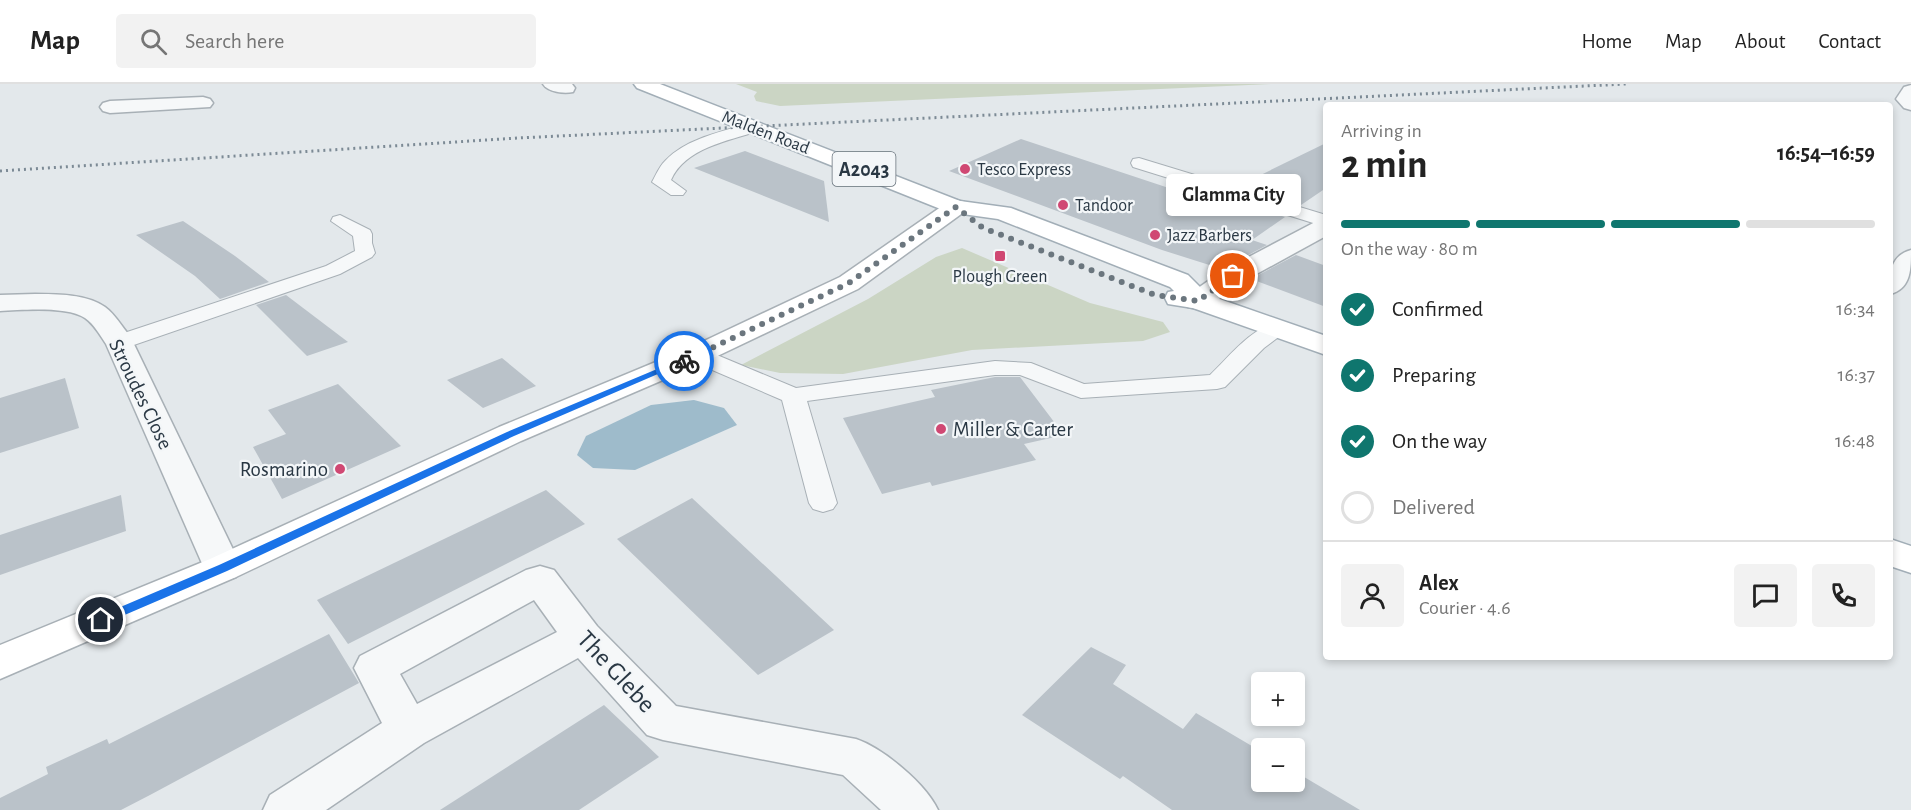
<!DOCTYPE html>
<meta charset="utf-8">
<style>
:root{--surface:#fff;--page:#f2f2f2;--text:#222;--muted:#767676;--line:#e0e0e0;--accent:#0f766e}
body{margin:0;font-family:"Alegreya Sans",sans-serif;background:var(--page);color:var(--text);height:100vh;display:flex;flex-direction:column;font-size:22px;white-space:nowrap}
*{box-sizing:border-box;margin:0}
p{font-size:20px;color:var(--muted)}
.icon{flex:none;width:33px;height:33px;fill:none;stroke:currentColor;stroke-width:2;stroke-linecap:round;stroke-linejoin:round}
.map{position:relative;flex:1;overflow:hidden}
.side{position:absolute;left:1323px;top:18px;width:570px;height:558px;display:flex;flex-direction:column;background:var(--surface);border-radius:6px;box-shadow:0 3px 9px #0003}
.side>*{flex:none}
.controls{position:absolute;left:1251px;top:588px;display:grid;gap:12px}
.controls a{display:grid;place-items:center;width:54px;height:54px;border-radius:6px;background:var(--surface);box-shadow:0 3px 9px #0003;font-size:30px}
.pin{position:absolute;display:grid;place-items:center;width:51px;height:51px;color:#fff;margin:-26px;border:3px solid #fff;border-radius:50%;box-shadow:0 2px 6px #0007}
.courier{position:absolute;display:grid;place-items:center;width:60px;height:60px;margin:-30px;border:4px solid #1a73e8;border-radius:50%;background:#fff;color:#222;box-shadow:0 2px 8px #0007}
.bubble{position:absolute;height:42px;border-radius:6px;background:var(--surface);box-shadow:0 3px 9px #0003;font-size:20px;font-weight:600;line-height:42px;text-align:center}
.overview em{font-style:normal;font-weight:600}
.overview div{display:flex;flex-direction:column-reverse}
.overview{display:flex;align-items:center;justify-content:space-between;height:102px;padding:0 18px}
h1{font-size:39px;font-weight:600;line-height:45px}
.bar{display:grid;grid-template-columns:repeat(4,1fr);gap:9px 6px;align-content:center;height:72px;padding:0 18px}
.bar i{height:8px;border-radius:4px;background:var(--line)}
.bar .selected{background:var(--accent)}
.bar p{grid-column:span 4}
.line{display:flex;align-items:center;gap:15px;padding:0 18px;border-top:2px solid var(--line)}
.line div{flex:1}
.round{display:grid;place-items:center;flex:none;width:63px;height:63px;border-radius:6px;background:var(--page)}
ol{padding:0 18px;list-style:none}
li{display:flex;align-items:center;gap:18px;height:66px}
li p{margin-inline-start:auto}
li .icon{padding:6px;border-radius:50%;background:var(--accent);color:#fff;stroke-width:4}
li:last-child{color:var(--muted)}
li i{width:33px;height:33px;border:3px solid var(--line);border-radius:50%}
header{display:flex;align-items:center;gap:36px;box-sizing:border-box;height:84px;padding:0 30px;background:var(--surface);border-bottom:2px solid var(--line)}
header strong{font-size:28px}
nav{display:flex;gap:33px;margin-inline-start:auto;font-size:21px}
.search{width:420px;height:54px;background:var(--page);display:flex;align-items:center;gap:15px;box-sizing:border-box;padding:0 21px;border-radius:6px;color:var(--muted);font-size:22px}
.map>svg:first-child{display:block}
.green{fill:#cbd5c4}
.water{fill:#9ebbcb}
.building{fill:#bac2c9}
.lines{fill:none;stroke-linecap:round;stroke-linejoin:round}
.lane-casing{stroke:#a8b0b6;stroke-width:2}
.street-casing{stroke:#a8b0b6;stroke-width:3}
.secondary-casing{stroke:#a8b0b6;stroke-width:3}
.primary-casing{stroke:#a2aeb7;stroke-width:3}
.lane{fill:#f6f8f9;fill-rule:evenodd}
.street{fill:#f6f8f9;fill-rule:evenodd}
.secondary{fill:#fff;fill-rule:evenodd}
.primary{fill:#fff;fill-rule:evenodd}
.rail{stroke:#7c8a95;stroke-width:3;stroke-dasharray:2 4;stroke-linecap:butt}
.route{fill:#1a73e8}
.done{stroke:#6b767e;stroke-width:6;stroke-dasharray:0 10.8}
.poi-dot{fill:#d04873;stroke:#f3f6f8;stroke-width:2}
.labels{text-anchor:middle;stroke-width:4.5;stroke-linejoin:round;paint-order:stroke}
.far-street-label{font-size:18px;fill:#2a3844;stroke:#f3f6f8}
.far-poi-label{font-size:18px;fill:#2a3844;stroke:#f3f6f8;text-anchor:start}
.shield{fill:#f3f6f8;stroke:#66717a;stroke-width:1.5}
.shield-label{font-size:20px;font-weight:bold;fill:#2a3844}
.street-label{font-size:21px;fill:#2a3844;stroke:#f3f6f8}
.poi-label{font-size:21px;fill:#2a3844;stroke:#f3f6f8;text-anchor:start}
.near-street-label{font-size:26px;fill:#2a3844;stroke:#f3f6f8}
</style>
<header>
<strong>Map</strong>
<div class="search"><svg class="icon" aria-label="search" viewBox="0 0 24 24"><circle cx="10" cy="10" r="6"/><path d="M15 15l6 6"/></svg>Search here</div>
<nav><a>Home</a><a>Map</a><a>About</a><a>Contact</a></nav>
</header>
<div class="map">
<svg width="1911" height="726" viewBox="0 0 1911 726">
<rect width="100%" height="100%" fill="#e3e8eb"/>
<g class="green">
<path d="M736,0H1271L780,22L756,17L754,12L757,8Z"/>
<path d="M962,164L1090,219L1163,238L1170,248L1143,257L972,266L843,290L780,289L741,281L868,215L936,173Z"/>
</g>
<path class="water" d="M694,316L724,324L737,341L635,386L593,384L577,371L586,352L651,321Z"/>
<g class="building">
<path d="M1021,55L1208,117L1218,112L1285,133L1252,156L1267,161L1222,185L1162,166L949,87Z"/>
<path d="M1326,59V104L1301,121L1238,102Z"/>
<path d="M745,67L824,97L829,138L694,84Z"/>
<path d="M183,137L235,172L269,198L220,215L195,192L136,151Z"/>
<path d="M1296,171L1326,182V223L1251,195Z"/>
<path d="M286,211L348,258L307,272L256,221Z"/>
<path d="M502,274L536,302L483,324L447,296Z"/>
<path d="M995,293H1020L1064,351L1024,360L1036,376L932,402L930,398L882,410L843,334L935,313L931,306Z"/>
<path d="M65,294L79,344L0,369V314Z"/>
<path d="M338,300L401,362L282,415L253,363L286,350L268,326Z"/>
<path d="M546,406L585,440L348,560L317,516Z"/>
<path d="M121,411L126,447L0,491V451Z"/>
<path d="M692,414L834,546L758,591L617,455Z"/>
<path d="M329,550L359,599L150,711L121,726H0V714L48,690L46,683L107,655L109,660Z"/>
<path d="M1091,563L1126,581L1113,600L1183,645L1196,629L1262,668V698H1294V687L1360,726H1172L1123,692L1120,695L1022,631Z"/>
<path d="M604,621L659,673L579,726H440Z"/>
</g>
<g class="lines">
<g class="lane-casing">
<g id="lane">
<path d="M753,39L758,41L761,44L758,47C728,57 685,64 671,96L686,107L683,111H671L652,98C656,91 659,83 665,77C685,55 725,46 753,39Z"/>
<path d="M1139,74L1326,131V143L1133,83L1131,79L1133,75Z"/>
<path d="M340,131L370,146L372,150V159L375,169L372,173L340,190L128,263L120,265L112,263L109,258L112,253L326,182L355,167L353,152L331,137L333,133Z"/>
<path d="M1278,238L1286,240L1289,245L1264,264L1225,303L1217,305L1081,314L1020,291H995L807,317L837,419L833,425L823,428L813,425L809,419L782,316L689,276L686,271L689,266L697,264L705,266L796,304L995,277L1031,279L1084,300L1210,291C1230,272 1250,245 1278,238Z"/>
</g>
</g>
<g class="street-casing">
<g id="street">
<path d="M543,0H572L575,4L573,8C564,10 548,8 543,0Z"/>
<path d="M1911,1V26L1904,24L1896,15L1904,3Z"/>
<path d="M203,13L210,15L213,19L210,23L110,29L103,27L100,23L103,19L110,17Z"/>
<path d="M1326,135V152L1242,198L1208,223L1198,225L1188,223L1184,217L1188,211L1224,186L1317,137Z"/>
<path d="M1911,166C1911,185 1911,205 1890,210C1890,191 1889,172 1911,166Z"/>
<path d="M35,210C57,210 87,210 105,223C115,230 122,243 130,252L242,484L236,493L223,497L210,493L204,484L106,260C100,251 94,240 85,234C67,222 22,226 0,227V211Z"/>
<path d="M540,482L554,486L597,542L676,622L856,655C883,664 926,700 938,726H881L843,691L663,656L647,651L578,574L424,659L326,726H263L270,711L382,639L354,584L360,572L526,486ZM534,516L557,548L417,620L400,590Z"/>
</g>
</g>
<g class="secondary-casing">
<path id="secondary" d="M956,116L964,118L968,123L964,128L858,205L707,277L521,357L236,493L0,595V561L210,475L499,343L687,265L840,193L948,118Z"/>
</g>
<g class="primary-casing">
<g id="primary">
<path d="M634,0H660L960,117L1011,124L1188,191L1208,211L1326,252V271L1193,224L1168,220L1165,214L1168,208L1174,207L1170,203L998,135L948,128L637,4Z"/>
<path d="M1890,455L1911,462V489L1890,482Z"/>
</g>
</g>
<use href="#lane" class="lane"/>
<use href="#street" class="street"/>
<use href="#secondary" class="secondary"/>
<use href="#primary" class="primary"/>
<path class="rail" d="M0,87L518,54L1626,0"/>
</g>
<path class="route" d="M681,275L688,277L514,352L227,487L106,539H97L95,536L97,533L219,481L507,348Z"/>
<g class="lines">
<path class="done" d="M684,277L849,199L956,123L983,144L999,150L1155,211L1198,217L1233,192"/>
</g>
<g class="poi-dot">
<circle cx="965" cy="85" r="6"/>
<circle cx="1063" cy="121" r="6"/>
<circle cx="1155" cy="151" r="6"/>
<rect x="994" y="166" width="12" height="12" rx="3"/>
<circle cx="941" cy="345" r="6"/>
<circle cx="340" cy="385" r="6"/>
</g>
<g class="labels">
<g class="far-street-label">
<text transform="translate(766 48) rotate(21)" y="6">Malden Road</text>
</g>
<g class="far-poi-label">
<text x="977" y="91">Tesco Express</text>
<text x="1075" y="127">Tandoor</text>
<text x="1167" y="157">Jazz Barbers</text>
<text x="1000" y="198" text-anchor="middle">Plough Green</text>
</g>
<rect class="shield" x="832.5" y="68" width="63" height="34" rx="4.5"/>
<g class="shield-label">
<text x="864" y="92">A2043</text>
</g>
<g class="street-label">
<text transform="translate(141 310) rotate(64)" y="7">Stroudes Close</text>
</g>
<g class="poi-label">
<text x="953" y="352">Miller &amp; Carter</text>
<text x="328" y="392" text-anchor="end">Rosmarino</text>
</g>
<g class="near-street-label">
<text transform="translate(617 587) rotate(47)" y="9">The Glebe</text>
</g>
</g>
</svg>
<div class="controls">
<a>+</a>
<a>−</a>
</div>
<div class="pin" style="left:1233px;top:192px;background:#ea580c"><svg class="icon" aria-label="bag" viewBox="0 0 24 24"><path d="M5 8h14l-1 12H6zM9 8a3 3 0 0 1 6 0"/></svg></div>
<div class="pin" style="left:101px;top:536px;background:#1f2937"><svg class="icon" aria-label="home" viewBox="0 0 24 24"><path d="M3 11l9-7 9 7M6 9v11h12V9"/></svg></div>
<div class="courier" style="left:684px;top:277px"><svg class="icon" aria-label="bike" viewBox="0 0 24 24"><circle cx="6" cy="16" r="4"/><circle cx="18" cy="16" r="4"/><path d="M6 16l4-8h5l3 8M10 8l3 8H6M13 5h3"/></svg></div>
<div class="bubble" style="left:1166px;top:90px;width:135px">Glamma City</div>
<section class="side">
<div class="overview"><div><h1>2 min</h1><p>Arriving in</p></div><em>16:54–16:59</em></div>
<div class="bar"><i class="selected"></i><i class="selected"></i><i class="selected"></i><i></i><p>On the way · 80 m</p></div>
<ol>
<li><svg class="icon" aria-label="check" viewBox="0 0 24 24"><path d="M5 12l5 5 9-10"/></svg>Confirmed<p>16:34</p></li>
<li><svg class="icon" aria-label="check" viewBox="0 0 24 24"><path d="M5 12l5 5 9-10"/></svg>Preparing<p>16:37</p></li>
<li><svg class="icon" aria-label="check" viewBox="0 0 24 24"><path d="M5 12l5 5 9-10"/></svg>On the way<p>16:48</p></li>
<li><i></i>Delivered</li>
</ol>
<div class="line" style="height:108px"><a class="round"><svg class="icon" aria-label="person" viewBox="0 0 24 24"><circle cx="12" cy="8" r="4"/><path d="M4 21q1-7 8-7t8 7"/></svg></a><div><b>Alex</b><p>Courier · 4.6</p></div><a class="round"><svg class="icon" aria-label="chat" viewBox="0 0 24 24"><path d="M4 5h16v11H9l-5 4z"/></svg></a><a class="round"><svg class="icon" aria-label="phone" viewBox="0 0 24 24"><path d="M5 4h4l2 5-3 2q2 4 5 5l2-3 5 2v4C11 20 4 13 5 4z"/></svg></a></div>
</section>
</div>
